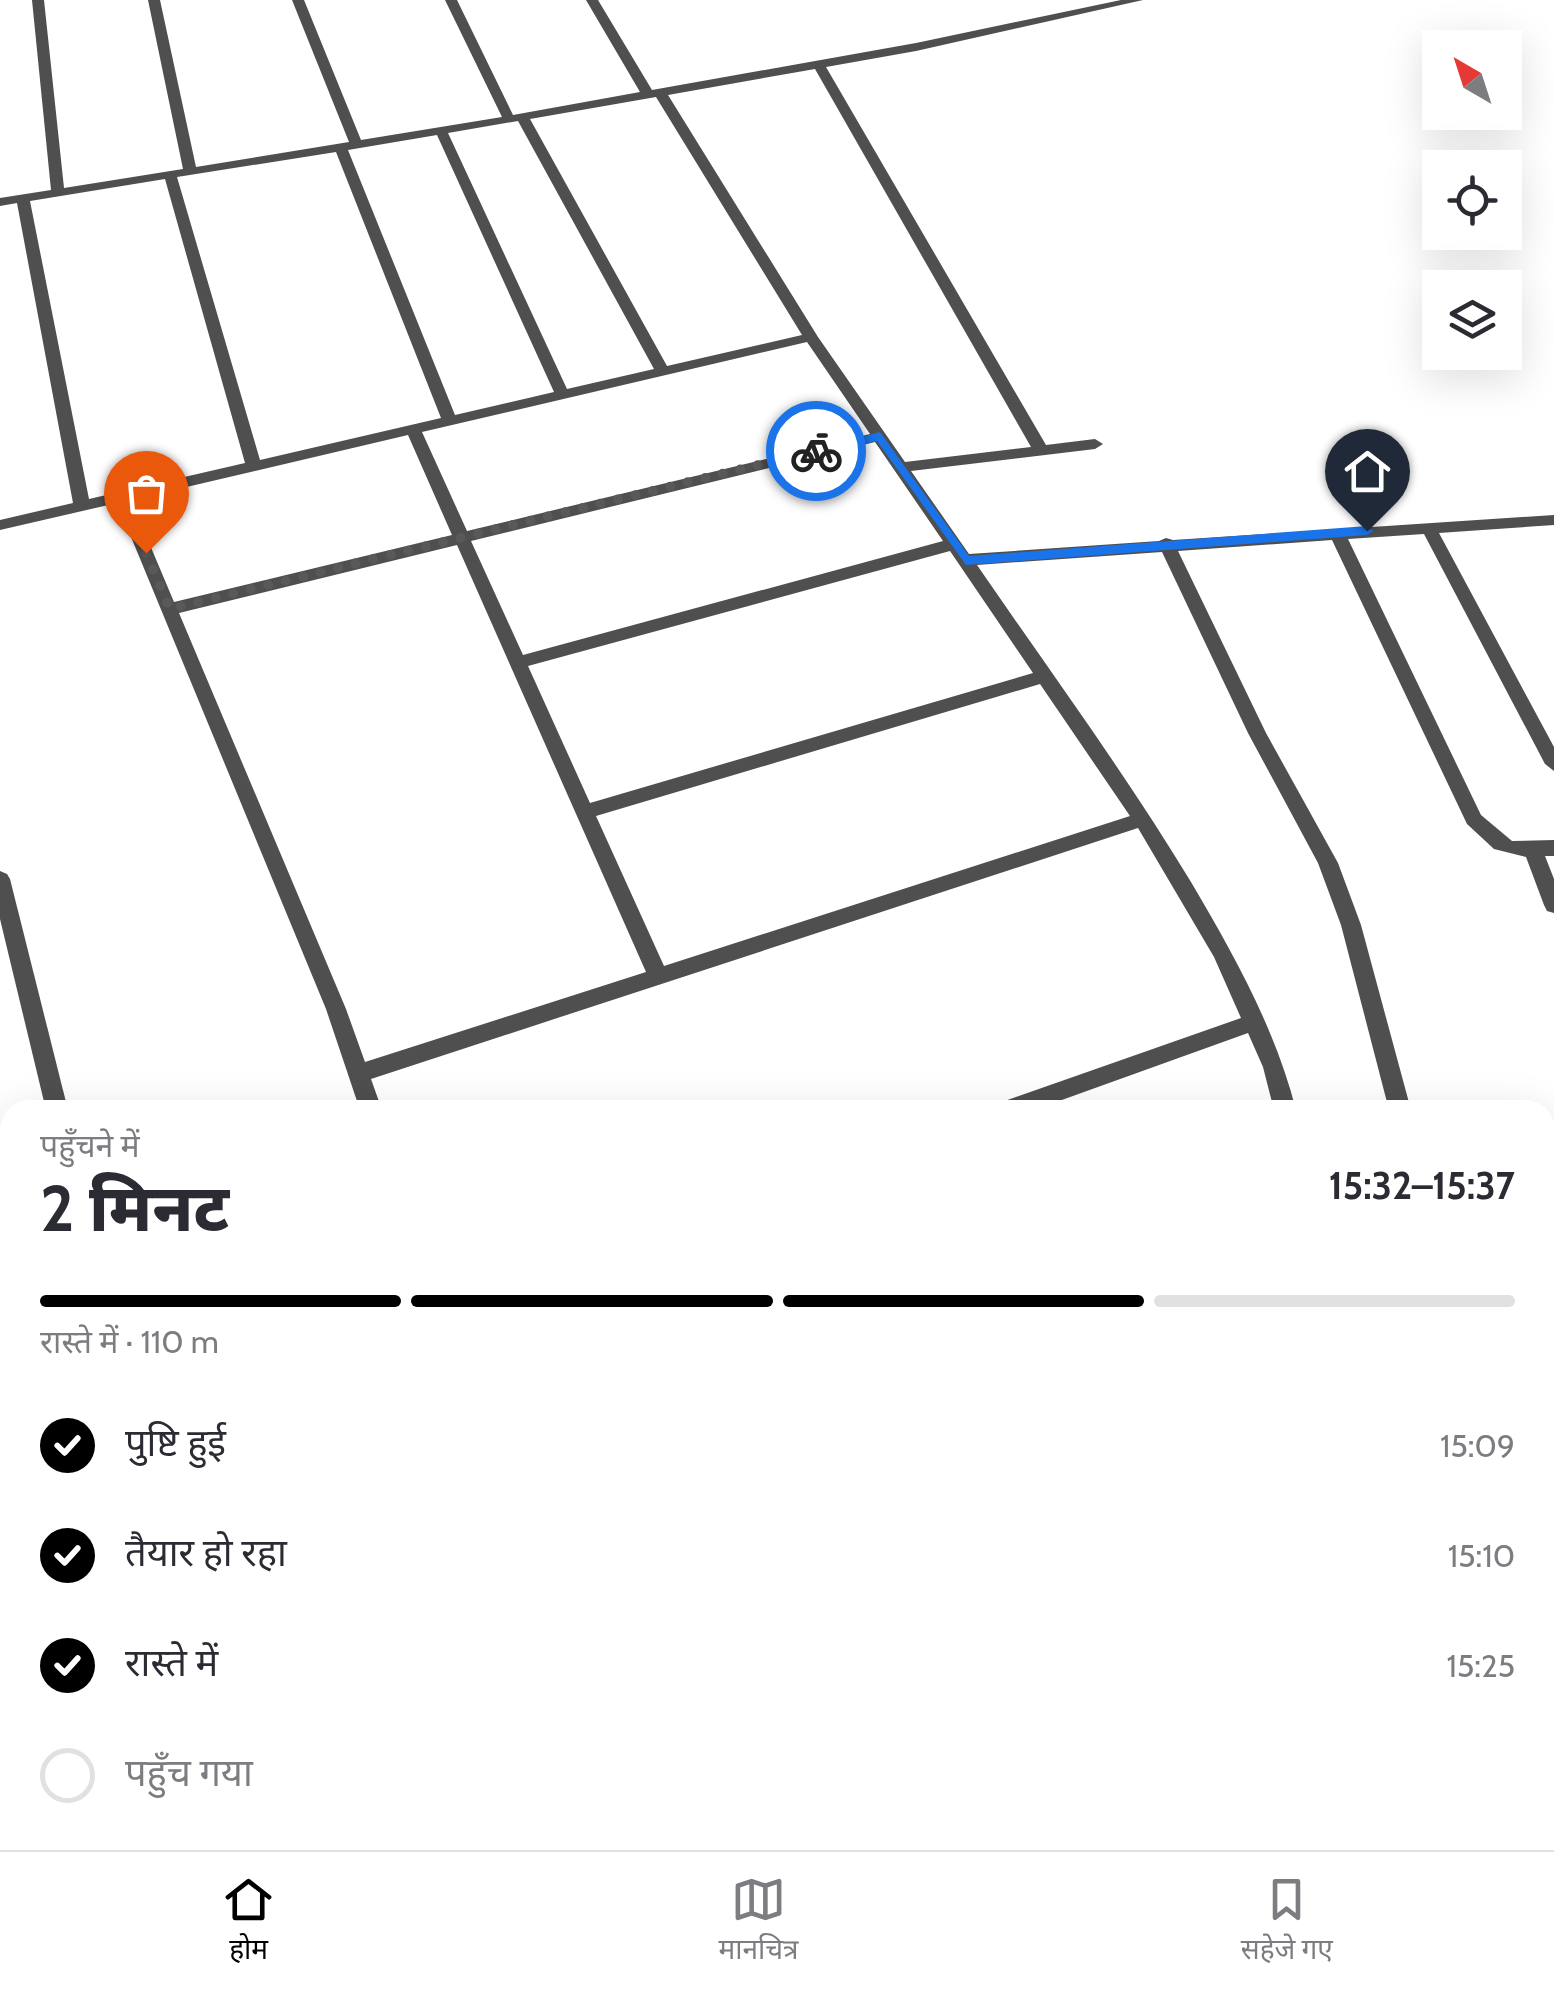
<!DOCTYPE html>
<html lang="hi">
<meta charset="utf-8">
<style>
:root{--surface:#fff;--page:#f7f7f7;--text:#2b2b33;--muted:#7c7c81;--line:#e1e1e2;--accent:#000}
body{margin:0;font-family:Cabin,"Noto Sans Devanagari",sans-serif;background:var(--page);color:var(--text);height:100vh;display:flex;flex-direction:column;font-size:38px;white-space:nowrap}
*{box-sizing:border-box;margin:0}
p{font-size:32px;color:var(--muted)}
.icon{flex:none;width:55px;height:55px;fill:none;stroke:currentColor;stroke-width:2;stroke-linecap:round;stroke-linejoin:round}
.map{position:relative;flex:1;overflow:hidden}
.panel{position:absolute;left:0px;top:1100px;width:1555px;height:750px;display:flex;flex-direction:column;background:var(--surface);border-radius:30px 30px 0 0;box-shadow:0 10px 40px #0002}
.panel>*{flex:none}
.needle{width:65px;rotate:321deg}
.buttons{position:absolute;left:1422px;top:30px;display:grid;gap:20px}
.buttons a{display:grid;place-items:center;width:100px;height:100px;border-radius:0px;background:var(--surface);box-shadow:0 10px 40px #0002;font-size:50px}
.pin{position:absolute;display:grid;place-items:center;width:85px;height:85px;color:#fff;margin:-102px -42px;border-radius:50% 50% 50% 0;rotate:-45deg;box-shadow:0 0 10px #0007}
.pin .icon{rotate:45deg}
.courier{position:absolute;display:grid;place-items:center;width:100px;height:100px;margin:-50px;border:8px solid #1a73e8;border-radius:50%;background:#fff;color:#222;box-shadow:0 2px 12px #0007}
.headline em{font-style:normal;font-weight:800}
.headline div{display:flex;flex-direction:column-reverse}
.headline{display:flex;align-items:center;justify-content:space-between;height:170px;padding:0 40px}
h1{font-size:65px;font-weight:800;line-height:75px}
.bar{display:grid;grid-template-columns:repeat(4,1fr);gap:15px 10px;align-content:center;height:120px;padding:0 40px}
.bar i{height:12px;border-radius:8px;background:var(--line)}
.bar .active{background:var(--accent)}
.bar p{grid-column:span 4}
ol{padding:0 40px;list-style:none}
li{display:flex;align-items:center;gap:30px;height:110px}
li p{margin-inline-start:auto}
li .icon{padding:10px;border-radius:50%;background:var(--accent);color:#fff;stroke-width:4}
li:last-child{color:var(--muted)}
li i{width:55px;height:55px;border:5px solid var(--line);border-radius:50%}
.dock{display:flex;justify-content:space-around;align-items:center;height:140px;border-top:2px solid var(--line);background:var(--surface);font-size:28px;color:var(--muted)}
.dock a{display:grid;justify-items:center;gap:5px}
.dock .active{color:var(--accent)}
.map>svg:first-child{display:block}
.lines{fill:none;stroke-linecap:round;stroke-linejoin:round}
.street{fill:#4f4f4f;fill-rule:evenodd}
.route{fill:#1a73e8}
.done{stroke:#595959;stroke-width:10;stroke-dasharray:0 18}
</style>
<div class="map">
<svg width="1554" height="1850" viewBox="0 0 1554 1850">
<rect width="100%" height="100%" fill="#fff"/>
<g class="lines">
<g class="street">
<path d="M32,0H44L64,188L183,169L148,0H160L196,167L349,142L292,0H304L361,140L502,117L445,0H457L513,115L640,92L586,0H598L652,90L916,43L1121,0H1143L916,51L826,67L1046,445L1095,439L1103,444L1095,449L911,471L969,554L1159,541L1166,538L1173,540L1554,515V525L1439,533L1554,747V771L1545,764L1424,534L1348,539L1481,815L1512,841L1554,840V856H1545L1554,879V913L1547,911L1544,905L1526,857L1494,849L1467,824L1332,540L1178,551L1266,733L1338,863L1361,925L1411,1110H1389L1341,925L1318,863L1248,733L1162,552L977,565C1049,670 1125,773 1191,882C1234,955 1275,1028 1296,1110H1274L1263,1067L1248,1033L1034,1110H996L999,1103L1241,1018L1214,957L1138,828L371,1079L382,1110H360L326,1009L117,503L0,530V520L73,503L17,203L0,206V198L51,190ZM815,69L1031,447L905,462L818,337L668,95ZM656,97L802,335L667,366L530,119ZM518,121L654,369L567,389L448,133ZM437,135L554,392L455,415L348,150ZM336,152L441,418L260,460L177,177ZM165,179L245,463L89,499L30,201ZM807,342L870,434L467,531L422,432ZM408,435L452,535L174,602L131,500ZM875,442L943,541L523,655L471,541ZM457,545L646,972L365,1062L346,1009L179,613ZM950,551L1033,673L590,803L528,666ZM1040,684L1130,816L664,966L596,816Z"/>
<path d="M0,871L7,874L10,879L68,1110H46L0,919Z"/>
<path d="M10,1454V1480L0,1484V1458Z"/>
<path d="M1545,1640L1554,1643V1701L1545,1697Z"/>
<path d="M19,1840H57L53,1850H15Z"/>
<path d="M406,1840H434L435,1850H407Z"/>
<rect x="1108" y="1840" width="28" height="10"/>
<path d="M1429,1840H1457L1459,1850H1431Z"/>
</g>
</g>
<path class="route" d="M880,432L969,556L1367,526L1374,531L1367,535L966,565L877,441L816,455L809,451Z"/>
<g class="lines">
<path class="done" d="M146,553L170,609L816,451"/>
</g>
</svg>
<div class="buttons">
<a><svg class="needle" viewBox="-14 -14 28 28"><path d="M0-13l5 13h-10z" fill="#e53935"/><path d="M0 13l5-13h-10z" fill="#7c7c81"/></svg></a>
<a><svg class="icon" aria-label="locate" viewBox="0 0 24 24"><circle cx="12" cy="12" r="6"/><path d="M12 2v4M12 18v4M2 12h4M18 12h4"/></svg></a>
<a><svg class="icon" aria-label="layers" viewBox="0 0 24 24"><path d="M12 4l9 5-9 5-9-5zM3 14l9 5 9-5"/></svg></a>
</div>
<div class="pin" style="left:146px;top:553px;background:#ea580c"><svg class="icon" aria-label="bag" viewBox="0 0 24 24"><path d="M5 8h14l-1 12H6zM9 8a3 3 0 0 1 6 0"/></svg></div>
<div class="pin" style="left:1367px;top:531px;background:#1f2937"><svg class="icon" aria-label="home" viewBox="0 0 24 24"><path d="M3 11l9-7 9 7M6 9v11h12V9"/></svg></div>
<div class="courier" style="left:816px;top:451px"><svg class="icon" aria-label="bike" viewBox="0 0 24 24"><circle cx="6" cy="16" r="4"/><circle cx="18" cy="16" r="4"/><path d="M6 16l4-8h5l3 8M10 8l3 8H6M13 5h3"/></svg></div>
<section class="panel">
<div class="headline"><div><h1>2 मिनट</h1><p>पहुँचने में</p></div><em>15:32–15:37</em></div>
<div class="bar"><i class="active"></i><i class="active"></i><i class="active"></i><i></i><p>रास्ते में · 110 m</p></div>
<ol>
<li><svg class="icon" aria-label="check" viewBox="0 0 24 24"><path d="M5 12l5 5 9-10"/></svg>पुष्टि हुई<p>15:09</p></li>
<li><svg class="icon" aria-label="check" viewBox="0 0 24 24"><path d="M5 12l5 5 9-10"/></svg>तैयार हो रहा<p>15:10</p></li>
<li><svg class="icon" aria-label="check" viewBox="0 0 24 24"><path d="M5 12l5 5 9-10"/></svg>रास्ते में<p>15:25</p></li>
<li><i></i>पहुँच गया</li>
</ol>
</section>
</div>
<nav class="dock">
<a class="active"><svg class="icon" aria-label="home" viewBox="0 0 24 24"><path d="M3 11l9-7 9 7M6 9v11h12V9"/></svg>होम</a>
<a><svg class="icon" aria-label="map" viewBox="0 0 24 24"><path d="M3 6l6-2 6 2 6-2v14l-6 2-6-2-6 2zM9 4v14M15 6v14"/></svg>मानचित्र</a>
<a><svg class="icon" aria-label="saved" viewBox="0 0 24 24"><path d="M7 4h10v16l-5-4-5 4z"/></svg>सहेजे गए</a>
</nav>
